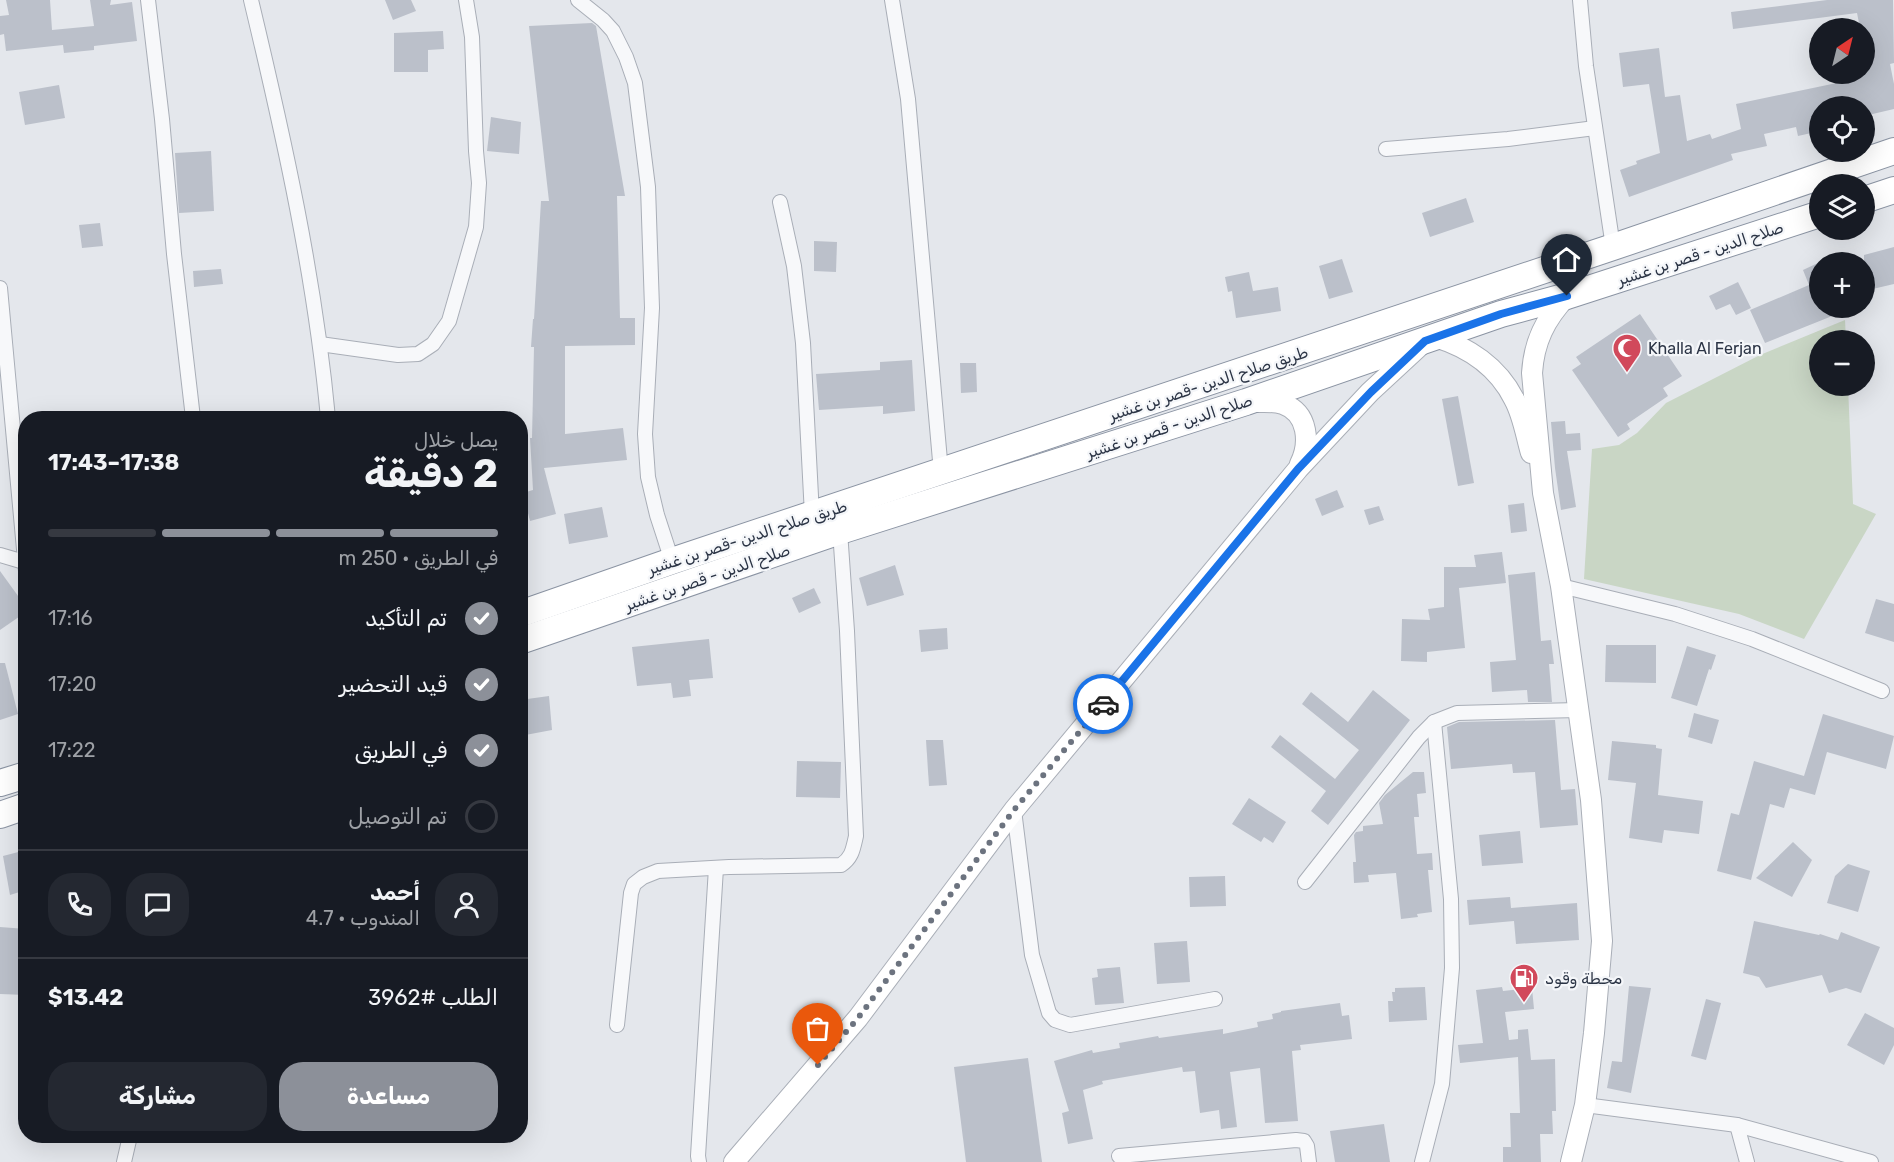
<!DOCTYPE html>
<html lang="ar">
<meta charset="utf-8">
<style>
:root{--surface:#171b24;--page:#242831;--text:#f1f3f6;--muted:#9ea1a6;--line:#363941;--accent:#8c9099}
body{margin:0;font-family:Rubik,Vazirmatn,sans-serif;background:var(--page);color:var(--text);direction:rtl;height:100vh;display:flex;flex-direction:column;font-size:22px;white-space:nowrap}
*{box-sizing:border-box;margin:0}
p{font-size:20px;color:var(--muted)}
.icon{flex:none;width:33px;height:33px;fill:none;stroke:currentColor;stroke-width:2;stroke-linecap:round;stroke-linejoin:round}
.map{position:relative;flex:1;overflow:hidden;direction:ltr}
.panel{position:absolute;left:18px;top:411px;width:510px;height:732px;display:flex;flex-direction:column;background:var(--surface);border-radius:24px;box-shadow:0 6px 24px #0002;direction:rtl}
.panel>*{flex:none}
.needle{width:39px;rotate:35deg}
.controls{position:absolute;left:1809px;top:18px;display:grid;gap:12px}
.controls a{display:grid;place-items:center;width:66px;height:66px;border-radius:50%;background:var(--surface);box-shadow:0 6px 24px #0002;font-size:30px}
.pin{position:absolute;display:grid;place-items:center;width:51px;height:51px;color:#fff;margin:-62px -26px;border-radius:50% 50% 50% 0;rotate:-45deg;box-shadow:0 0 6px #0007}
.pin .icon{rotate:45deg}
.courier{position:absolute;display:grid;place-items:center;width:60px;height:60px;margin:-30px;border:4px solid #1a73e8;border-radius:50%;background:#fff;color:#222;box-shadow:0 2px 8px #0007}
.summary em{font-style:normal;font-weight:700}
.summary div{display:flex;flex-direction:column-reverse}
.summary{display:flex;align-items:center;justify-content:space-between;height:102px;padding:0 30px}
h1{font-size:39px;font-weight:700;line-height:45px}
.bar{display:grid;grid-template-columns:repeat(4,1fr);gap:9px 6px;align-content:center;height:72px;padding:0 30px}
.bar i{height:8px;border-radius:4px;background:var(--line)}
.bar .selected{background:var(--accent)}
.bar p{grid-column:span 4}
.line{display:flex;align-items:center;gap:15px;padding:0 30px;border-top:2px solid var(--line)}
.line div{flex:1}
.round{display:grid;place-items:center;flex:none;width:63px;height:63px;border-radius:24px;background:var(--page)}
ol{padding:0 30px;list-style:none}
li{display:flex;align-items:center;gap:18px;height:66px}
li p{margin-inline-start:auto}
li .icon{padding:6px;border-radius:50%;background:var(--accent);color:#fff;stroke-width:4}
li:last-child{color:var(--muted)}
li i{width:33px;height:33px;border:3px solid var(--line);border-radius:50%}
.cta{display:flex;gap:12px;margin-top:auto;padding:12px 30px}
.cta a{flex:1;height:69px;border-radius:24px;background:var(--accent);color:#fff;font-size:24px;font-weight:700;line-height:69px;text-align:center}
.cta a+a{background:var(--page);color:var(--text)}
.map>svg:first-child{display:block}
.green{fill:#c9d6c5}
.building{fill:#bbc0ca}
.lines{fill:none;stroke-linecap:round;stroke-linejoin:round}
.street-casing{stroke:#a9aeb7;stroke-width:16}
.secondary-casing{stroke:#a9aeb7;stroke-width:22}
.highway-casing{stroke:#8b94a3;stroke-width:28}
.street{stroke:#f7f8fa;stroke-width:14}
.secondary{stroke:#fff;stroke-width:20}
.highway{stroke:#fff;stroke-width:26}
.done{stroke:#6c737f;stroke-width:6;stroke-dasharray:0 10.8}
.route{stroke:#1a73e8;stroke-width:8}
.labels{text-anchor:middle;stroke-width:4.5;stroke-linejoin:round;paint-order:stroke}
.street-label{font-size:16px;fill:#2b3445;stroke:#f4f6f9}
.poi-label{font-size:16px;fill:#2b3445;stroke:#f4f6f9;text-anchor:start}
</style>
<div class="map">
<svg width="1894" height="1162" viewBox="0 0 1894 1162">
<rect width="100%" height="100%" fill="#e4e7ec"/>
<path class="green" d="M1845,320L1846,340H1820V386H1848L1853,504L1876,514L1804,639L1739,614L1584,579L1592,449L1619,445L1637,433L1666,403L1760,355Z"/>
<g class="building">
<path d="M6,0H50L52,30L94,26L90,0H111L110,5L132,2L137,41L94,46V50L64,53L63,45L6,51L4,34L0,35V16L9,15Z"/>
<path d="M385,0H411L416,11L393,20Z"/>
<path d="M1827,0H1893L1894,63L1890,64L1894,84V109L1864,116V106H1820V131L1798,136L1796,127L1764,134L1767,146L1731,154L1733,160L1629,197L1620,170L1637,164L1636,161L1660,153L1649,84L1623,87L1619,53L1659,48L1665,97L1680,95L1687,141L1710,134L1712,139L1741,129L1736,104L1856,79L1854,74H1864V28H1860L1857,13L1733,29L1731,12Z"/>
<path d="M592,23L596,26L625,196H617L620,318H635V345L565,346V434L623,428L627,460L544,468L556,514L530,521L523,493L533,490L530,438H532L534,347H531L533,319H534L541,201H549L529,26Z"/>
<path d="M443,31L444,49L428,50V72H394V33Z"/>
<path d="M59,85L65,118L25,125L19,92Z"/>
<path d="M491,117L521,122L519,154L487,151Z"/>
<path d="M211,151L214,211L179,213L175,153Z"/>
<path d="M1466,198L1474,222L1430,237L1422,213Z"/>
<path d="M100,223L103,246L82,248L79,225Z"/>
<path d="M814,241L837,242L836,272L814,271Z"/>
<path d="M1894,247V284L1864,291V255Z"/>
<path d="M1342,259L1353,292L1329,299L1319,266Z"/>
<path d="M1820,262V308H1852L1765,343L1750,310L1809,285L1803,270Z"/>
<path d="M221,269L223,284L194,287L193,271Z"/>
<path d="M1249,272L1253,291L1278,287L1281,311L1236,318L1232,291L1228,292L1225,277Z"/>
<path d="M1738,282L1751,308L1736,315L1730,304L1716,310L1709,296Z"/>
<path d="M1640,314L1682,376L1663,388L1668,396L1627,424L1630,429L1618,437L1572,370L1581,364L1576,357Z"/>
<path d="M912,360L915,411L883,414V406L819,410L816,374L880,370V362Z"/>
<path d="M960,363H976L977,392L961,393Z"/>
<path d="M1458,396L1474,483L1458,486L1442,399Z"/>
<path d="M1565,421L1566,434L1580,433L1581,450L1567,451L1576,507L1561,510L1555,468L1551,422Z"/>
<path d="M1337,490L1344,507L1322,516L1315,499Z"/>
<path d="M1524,503L1527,531L1511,533L1508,505Z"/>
<path d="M1379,506L1384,520L1369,525L1364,510Z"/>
<path d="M602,507L608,537L569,544L564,514Z"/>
<path d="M1502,552L1506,583L1459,588L1465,648L1427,652V662L1401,661L1402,619L1430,620L1428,609L1444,607V567H1476L1474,555Z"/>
<path d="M895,565L904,595L867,606L859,578Z"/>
<path d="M0,571L26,607V612L0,630Z"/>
<path d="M1535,572L1541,641L1551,640L1554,664H1549L1552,702H1528L1527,690L1492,692L1490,662L1516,660L1508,575Z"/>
<path d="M814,588L821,603L799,613L792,598Z"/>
<path d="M1876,599L1894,604V642L1865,633Z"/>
<path d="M947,628L948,649L921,652L919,630Z"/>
<path d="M709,639L713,678L689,680L691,696L673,698L671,683L637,686L632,647Z"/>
<path d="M1606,645H1656V683L1605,682Z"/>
<path d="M1687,646L1716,655L1711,670L1709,669L1697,706L1671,698Z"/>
<path d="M0,663H5L18,714L0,720Z"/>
<path d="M1373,690L1410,720L1328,825L1311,811L1326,791L1271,747L1280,735L1335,779L1359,750L1302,704L1311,692L1348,722Z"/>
<path d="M549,696L552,730L520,736V700Z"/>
<path d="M1694,713L1719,720L1712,744L1688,737Z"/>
<path d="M1823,714L1894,736L1886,769L1827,752L1815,795L1790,788L1784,808L1770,804L1751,880L1717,871L1731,813L1739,815L1754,761L1804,776Z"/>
<path d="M1555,720L1561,790L1575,789L1578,825L1540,828L1535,772L1513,773L1512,764L1451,769L1447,727L1459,722Z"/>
<path d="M926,740H943L947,785L929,786Z"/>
<path d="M1612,741L1656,745V748L1662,749L1658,795L1703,801L1699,834L1664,830L1662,843L1629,838L1636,783L1608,780Z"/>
<path d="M797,761L841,762L840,798L796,797Z"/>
<path d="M1413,772H1424L1426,793L1417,794L1419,817H1414L1417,854L1432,853L1433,870H1428L1432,912L1417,914L1418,917L1401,919L1396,873L1368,875L1369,882L1354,883L1353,862H1356L1354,835L1356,832L1363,831V826L1383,824L1379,803L1385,795Z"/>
<path d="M1249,798L1286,822L1273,843L1264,837L1261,842L1232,824Z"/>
<path d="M1520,831L1523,863L1482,866L1479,835Z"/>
<path d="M1793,842L1812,860L1792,897L1756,878Z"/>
<path d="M26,850V890L10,895L3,856Z"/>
<path d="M1848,864L1870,871L1858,912L1827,903L1835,876Z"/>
<path d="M1225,876L1226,906L1190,907L1189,877Z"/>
<path d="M1510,897L1511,908L1577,903L1579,940L1516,944L1514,921L1469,925L1467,900Z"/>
<path d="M1754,921L1819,935L1820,934L1838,940L1841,932L1880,947L1861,993L1846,988L1829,993L1822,975L1766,988L1759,977L1743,973Z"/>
<path d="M0,927L26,929V995L0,994Z"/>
<path d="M1187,941L1190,982L1157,984L1154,943Z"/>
<path d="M1120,967L1124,1003L1095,1005L1092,978L1098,977L1097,969Z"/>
<path d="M1629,986L1651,988L1631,1093L1607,1088L1612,1061L1622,1062Z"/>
<path d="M1425,987L1427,1020L1389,1022L1388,1001H1393L1392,992H1395V988Z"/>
<path d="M1502,987L1503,991L1532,988L1534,1009L1505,1012L1509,1040L1518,1039V1030L1528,1029L1531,1060L1555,1059L1556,1111H1552L1553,1134H1540L1541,1162H1503V1147H1511L1510,1113H1520L1518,1057L1460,1063L1458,1045L1483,1043L1476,990Z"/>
<path d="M1706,999L1721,1003L1706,1060L1691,1056Z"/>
<path d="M1340,1003L1342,1016L1349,1015L1352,1039L1300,1045L1301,1050L1292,1051L1298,1121L1265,1123L1260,1068L1230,1072L1237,1127L1221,1129L1219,1110L1200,1113L1195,1071L1183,1072L1182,1067L1102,1081L1103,1084L1083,1090L1093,1139L1068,1144L1062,1113L1069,1111L1054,1061L1092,1050L1093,1053L1120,1048L1119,1043L1158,1036L1159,1038L1223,1029V1034L1258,1027L1257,1022L1273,1019L1272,1014L1281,1012V1011Z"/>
<path d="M1865,1013L1894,1028V1045L1884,1065L1847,1045Z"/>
<path d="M1028,1058L1042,1162H966L954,1067Z"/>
<path d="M1384,1124L1390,1162H1335L1330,1131Z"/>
</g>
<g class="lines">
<g class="street-casing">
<g id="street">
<path d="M148,0L162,119L174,254L193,418"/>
<path d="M251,0C284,138 315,277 328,418"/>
<path d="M578,0L603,20L613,31L626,57L635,83L648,187L652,308L645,434L648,477L657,515L672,561"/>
<path d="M892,0L908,99L941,472"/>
<path d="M1580,0L1586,66L1613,247"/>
<path d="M1386,149L1508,139L1595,128"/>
<path d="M780,202L794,266L803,343L812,515"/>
<path d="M0,288L26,571"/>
<path d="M320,344L398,355L418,354L433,344L449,321L476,227L479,183L476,151L472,37L466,0"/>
<path d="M0,555L24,562"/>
<path d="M1561,586L1675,614L1752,639L1882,691"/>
<path d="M1014,810L1032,955L1049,1013L1055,1020L1070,1025L1215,999"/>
<path d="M1305,882L1419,737L1434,722L1457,713L1579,710"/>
<path d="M617,1025L631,893L634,884L643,877L658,871L729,867L841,865C852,858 853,849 856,836L847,631L840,531"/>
<path d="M1585,1105L1737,1125L1871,1162"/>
<path d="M1737,1125L1747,1162"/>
<path d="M1119,1156L1296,1140L1304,1141L1307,1146L1309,1162"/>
<path d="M124,1162L130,1136"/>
<path d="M699,1162L698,1156L716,868"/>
<path d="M1422,1162L1442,1084L1452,968L1451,899L1434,722"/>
</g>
</g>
<g class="secondary-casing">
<g id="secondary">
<path d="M1567,296C1545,319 1534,342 1532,373L1543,493L1561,586L1591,800L1602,941L1594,1033L1585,1105L1571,1162"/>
<path d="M1435,337C1468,347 1498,367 1514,399C1523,415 1526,436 1531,453"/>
<path d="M1255,402C1264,402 1274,401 1283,404C1309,413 1310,444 1300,464"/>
<path d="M734,1162L858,1018L1014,810L1298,469L1370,392L1423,343"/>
</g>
</g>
<g class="highway-casing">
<g id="highway">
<path d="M1864,200L1894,190"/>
<path d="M520,614L672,561L1613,247L1894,151"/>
<path d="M520,641L840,531L1246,402L1501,314L1567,296L1820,214"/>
<path d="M0,783L26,775"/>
<path d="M0,815L26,806"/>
</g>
</g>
<use href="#street" class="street"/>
<use href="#secondary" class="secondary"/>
<use href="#highway" class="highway"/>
</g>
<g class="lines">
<path class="done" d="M818,1065L858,1018L1014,810L1103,704"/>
<path class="route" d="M1103,704L1298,469L1371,392L1425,341L1501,314L1567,296"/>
</g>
<defs>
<g id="mosque-pin" transform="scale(1.5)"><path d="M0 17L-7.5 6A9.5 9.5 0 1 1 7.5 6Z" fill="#d1495b" stroke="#f4f6f9"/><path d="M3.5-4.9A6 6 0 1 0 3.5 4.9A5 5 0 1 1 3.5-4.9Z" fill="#fff"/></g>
<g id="fuel-pin" transform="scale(1.5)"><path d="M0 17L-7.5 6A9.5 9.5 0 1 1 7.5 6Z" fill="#d1495b" stroke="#f4f6f9"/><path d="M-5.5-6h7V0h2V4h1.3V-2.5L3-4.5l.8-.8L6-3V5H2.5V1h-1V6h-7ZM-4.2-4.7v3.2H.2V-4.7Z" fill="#fff"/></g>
</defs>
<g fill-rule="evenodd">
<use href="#mosque-pin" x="1627" y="348"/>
<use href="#fuel-pin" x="1524" y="978"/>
</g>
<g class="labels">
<g class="street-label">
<text transform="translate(1700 253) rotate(-18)" y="6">صلاح الدين - قصر بن غشير</text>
<text transform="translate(1208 383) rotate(-18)" y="6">طريق صلاح الدين -قصر بن غشير</text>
<text transform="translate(1169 426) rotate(-18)" y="6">صلاح الدين - قصر بن غشير</text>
<text transform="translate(747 537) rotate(-18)" y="6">طريق صلاح الدين -قصر بن غشير</text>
<text transform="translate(707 577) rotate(-19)" y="6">صلاح الدين - قصر بن غشير</text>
</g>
<g class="poi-label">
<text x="1648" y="354">Khalla Al Ferjan</text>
<text x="1545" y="984">محطة وقود</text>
</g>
</g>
</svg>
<div class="controls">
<a><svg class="needle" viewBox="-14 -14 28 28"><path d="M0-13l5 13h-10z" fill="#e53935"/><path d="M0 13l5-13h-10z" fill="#9ea1a6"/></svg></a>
<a><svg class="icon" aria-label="locate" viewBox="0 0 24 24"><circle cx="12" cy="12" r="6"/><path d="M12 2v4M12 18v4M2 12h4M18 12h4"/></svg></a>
<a><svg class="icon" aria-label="layers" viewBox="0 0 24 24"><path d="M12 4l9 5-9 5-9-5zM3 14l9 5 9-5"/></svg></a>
<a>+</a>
<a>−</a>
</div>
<div class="pin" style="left:818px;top:1065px;background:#ea580c"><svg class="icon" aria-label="bag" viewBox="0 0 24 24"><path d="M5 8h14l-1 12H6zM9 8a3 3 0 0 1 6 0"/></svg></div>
<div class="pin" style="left:1567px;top:296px;background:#1f2937"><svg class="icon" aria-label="home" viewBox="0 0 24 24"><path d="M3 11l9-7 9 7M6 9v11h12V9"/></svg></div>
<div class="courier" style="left:1103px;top:704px"><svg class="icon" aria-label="car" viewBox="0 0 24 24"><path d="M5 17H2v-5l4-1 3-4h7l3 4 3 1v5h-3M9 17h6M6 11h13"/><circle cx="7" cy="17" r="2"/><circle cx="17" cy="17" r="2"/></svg></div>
<section class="panel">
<div class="summary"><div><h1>2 دقيقة</h1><p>يصل خلال</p></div><em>17:38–17:43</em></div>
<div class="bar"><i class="selected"></i><i class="selected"></i><i class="selected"></i><i></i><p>في الطريق · 250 m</p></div>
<ol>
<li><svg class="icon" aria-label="check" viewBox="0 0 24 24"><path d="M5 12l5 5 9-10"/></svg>تم التأكيد<p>17:16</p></li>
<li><svg class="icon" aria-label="check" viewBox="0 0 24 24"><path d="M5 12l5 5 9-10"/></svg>قيد التحضير<p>17:20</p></li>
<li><svg class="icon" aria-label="check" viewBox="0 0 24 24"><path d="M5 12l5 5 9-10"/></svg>في الطريق<p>17:22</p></li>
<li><i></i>تم التوصيل</li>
</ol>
<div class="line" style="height:108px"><a class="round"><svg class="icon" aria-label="person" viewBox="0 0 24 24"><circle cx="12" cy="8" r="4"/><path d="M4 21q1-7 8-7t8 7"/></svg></a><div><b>أحمد</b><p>المندوب · 4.7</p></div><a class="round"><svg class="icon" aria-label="chat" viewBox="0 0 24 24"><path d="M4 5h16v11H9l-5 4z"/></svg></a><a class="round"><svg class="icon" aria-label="phone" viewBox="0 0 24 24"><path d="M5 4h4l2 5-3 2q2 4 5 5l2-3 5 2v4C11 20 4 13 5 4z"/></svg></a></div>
<div class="line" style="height:78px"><div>الطلب #3962</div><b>$13.42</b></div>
<div class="cta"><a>مساعدة</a><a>مشاركة</a></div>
</section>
</div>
